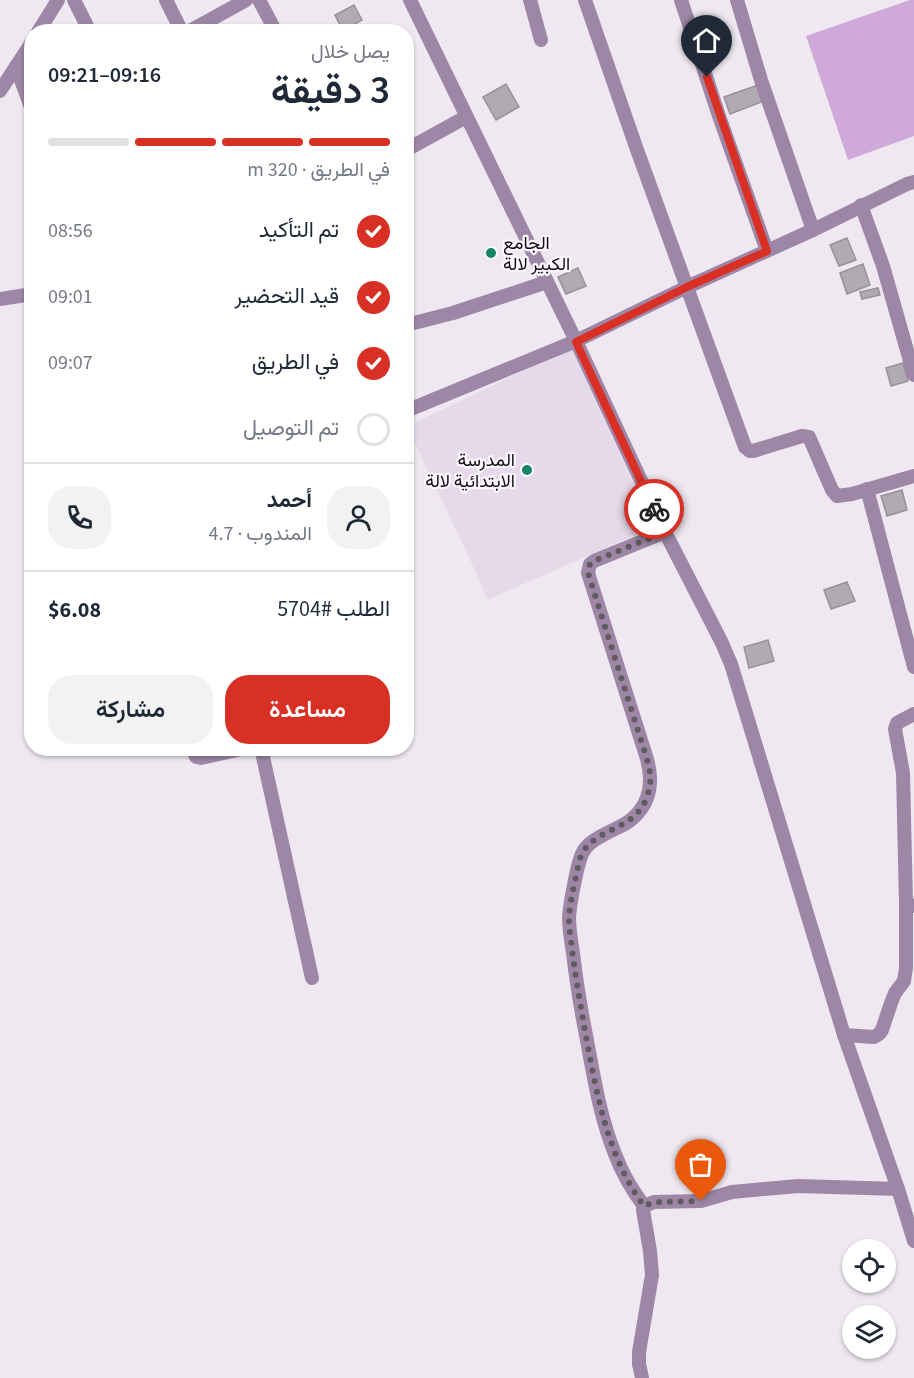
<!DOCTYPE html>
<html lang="ar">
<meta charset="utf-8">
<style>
:root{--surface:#fff;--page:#f2f2f3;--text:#1f2937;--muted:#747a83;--line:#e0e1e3;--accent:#d93025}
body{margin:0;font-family:"Source Sans 3",Vazirmatn,sans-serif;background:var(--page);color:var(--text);direction:rtl;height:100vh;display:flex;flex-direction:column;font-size:22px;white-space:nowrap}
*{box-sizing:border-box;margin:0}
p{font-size:20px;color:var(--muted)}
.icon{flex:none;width:33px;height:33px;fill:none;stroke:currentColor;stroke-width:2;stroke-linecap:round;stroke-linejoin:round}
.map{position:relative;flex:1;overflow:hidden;direction:ltr}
.side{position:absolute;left:24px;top:24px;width:390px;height:732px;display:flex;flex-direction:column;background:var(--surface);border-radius:24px;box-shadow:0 2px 4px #0004;direction:rtl}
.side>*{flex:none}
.fabs{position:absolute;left:842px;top:1239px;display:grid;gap:12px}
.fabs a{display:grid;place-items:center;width:54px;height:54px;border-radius:50%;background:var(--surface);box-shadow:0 2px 4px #0004;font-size:30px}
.pin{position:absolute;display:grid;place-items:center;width:51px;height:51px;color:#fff;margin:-62px -26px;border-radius:50% 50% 50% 0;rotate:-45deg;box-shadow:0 0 6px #0007}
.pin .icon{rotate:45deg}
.courier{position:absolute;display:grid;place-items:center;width:60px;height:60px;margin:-30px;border:4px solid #d93025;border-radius:50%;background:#fff;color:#222;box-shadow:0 2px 8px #0007}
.overview em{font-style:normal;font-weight:600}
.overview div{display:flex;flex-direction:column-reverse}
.overview{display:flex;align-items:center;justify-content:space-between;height:102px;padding:0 24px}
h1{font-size:39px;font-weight:600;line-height:45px}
.bar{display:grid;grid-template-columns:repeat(4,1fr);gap:9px 6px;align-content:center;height:72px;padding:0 24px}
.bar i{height:8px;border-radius:4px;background:var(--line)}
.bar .selected{background:var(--accent)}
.bar p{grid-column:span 4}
.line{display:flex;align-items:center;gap:15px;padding:0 24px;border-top:2px solid var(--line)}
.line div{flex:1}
.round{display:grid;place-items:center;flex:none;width:63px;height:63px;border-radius:24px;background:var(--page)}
ol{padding:0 24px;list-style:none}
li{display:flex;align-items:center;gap:18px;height:66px}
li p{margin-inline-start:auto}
li .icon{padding:6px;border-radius:50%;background:var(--accent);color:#fff;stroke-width:4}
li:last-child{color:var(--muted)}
li i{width:33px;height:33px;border:3px solid var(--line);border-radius:50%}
.action{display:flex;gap:12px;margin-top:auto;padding:12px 24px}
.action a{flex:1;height:69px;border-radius:24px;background:var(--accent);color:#fff;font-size:24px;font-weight:600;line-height:69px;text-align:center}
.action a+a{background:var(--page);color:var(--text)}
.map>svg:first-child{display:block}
.built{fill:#e6daea}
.green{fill:#cea9da}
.building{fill:#b1aab3;stroke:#979199;stroke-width:1.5}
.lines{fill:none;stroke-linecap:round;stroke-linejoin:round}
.street{stroke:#9e87a6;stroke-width:14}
.done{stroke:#5f5b60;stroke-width:6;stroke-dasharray:0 10.8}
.route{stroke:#d93025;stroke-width:8}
.poi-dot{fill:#138665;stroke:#fcf6ff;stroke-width:2}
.labels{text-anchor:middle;stroke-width:4.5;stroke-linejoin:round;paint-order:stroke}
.poi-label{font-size:18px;fill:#120f12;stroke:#fcf6ff;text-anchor:start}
</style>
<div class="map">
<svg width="914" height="1378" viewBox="0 0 914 1378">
<rect width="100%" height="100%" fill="#efe8f1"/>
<path class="built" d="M571,348L654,527L487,600L480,581L410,433L414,423Z"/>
<path class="green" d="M910,0H914V136L848,160L806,36Z"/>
<g class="building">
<path d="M354,5L362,20L343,31L335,15Z"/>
<path d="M506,84L519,107L496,120L483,97Z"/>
<path d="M758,85L764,101L730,114L724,97Z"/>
<path d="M847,238L856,260L839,266L830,245Z"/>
<path d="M863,264L870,285L847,294L840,273Z"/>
<path d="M578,268L586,286L566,294L558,277Z"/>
<path d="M878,288L880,295L862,299L860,292Z"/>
<path d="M903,363L908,381L891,386L886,368Z"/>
<path d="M902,490L907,510L887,516L881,496Z"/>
<path d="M847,582L855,601L831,609L824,590Z"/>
<path d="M768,640L774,661L749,668L744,647Z"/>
</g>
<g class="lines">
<g class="street">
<path d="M74,0L90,32"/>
<path d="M166,0L182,32"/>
<path d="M259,0L276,32"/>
<path d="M410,0L576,341L665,532L721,641L731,664L844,1035L898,1189L914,1241"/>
<path d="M530,0L541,40"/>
<path d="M585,0L636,147L745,447L750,451H753L802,436L809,437L832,490L837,496L852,494L914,476"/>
<path d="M681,0L719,116L767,251"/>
<path d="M737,0L761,80L813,230"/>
<path d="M38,32L58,0"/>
<path d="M188,32L246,0"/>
<path d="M16,66L32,110"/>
<path d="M0,91L32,42"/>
<path d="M406,150L466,117"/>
<path d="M861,205L883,266L914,375"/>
<path d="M0,299L32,294"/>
<path d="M406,325L453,313L547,282"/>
<path d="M406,411L576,341L687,287L813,230L907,184L914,182"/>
<path d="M867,489L914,667"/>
<path d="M914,714L897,723L895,729L903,773L906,904L914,906"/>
<path d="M192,748L196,757L201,758L246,748"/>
<path d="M261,748L312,978"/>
<path d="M844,1035L874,1037L879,1034L882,1030L891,1003L895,993L904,981L906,968V904"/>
<path d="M644,1206C632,1190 622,1173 615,1154C599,1115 593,1071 585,1030C580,1004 576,979 573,953C571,941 569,929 569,917C570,904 577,865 582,854C586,844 596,839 605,834C614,829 626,825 633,818C651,802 653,781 647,759L588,573L590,564L594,561L665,532"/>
<path d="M642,1378L639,1364V1352L652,1275L650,1251L643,1210L644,1206L654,1202L701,1201L732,1192L798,1186L898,1189"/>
</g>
</g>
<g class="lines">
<path class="done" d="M654,509L665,532L594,561L590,564L588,573L647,759C651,773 652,783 647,797C634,832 597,826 581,855C577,871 570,901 569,917C569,928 571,939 572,949C575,975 580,1000 584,1026C596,1088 605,1153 644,1206L654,1202L701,1201"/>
<path class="route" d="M654,509L576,342L687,287L767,251L707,77"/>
</g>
<g class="poi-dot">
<circle cx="491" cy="253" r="6"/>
<circle cx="527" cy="470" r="6"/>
</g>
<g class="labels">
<g class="poi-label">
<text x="503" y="249">الجامع<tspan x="503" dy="21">الكبير لالة</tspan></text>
<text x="515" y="466" text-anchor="end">المدرسة<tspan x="515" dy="21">الابتدائية لالة</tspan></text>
</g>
</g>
</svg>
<div class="fabs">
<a><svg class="icon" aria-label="locate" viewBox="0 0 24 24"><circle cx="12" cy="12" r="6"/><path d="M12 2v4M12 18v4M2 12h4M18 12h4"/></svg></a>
<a><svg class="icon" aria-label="layers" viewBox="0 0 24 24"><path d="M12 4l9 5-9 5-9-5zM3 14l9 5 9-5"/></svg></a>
</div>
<div class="pin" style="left:701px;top:1201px;background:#ea580c"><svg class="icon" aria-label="bag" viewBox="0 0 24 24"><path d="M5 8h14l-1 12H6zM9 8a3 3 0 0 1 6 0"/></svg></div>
<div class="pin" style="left:707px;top:77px;background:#1f2937"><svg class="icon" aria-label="home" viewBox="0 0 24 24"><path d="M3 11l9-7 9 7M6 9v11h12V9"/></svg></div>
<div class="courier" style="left:654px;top:509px"><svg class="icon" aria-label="bike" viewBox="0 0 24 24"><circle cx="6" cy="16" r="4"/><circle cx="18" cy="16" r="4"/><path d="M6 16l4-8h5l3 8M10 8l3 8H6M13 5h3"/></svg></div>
<section class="side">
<div class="overview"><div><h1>3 دقيقة</h1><p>يصل خلال</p></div><em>09:16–09:21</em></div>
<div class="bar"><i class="selected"></i><i class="selected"></i><i class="selected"></i><i></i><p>في الطريق · 320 m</p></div>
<ol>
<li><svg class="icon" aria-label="check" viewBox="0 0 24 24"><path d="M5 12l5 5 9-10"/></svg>تم التأكيد<p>08:56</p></li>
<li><svg class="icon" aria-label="check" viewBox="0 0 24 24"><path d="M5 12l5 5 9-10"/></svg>قيد التحضير<p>09:01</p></li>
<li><svg class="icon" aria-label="check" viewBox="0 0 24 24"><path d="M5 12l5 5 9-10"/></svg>في الطريق<p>09:07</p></li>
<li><i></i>تم التوصيل</li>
</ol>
<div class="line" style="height:108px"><a class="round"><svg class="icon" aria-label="person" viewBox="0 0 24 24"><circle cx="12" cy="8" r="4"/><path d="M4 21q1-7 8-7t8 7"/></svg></a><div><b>أحمد</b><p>المندوب · 4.7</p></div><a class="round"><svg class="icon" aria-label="phone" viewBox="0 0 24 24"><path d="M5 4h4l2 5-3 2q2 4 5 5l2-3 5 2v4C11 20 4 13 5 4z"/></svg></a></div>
<div class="line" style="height:78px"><div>الطلب #5704</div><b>$6.08</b></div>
<div class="action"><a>مساعدة</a><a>مشاركة</a></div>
</section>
</div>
